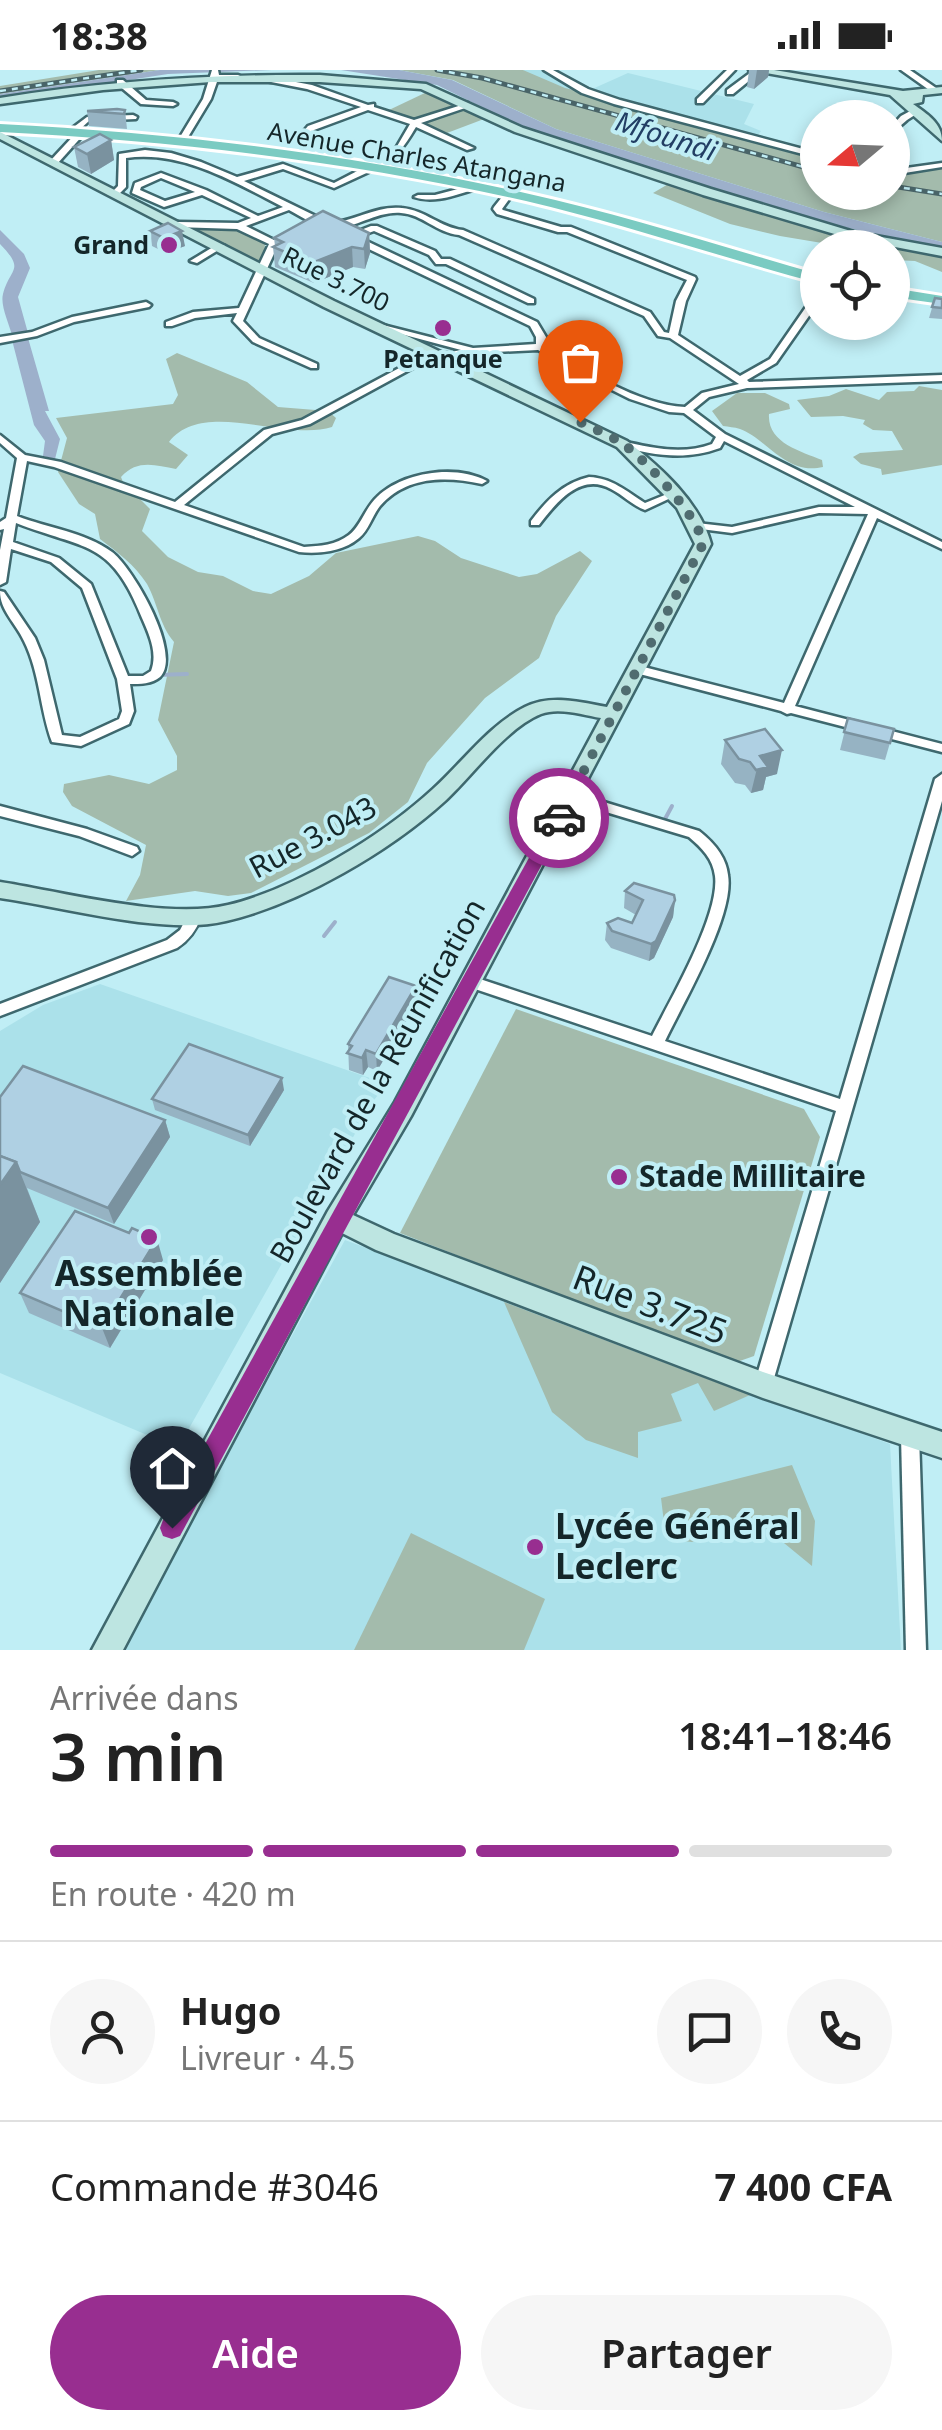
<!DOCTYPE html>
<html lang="fr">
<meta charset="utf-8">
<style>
:root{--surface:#fff;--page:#f6f6f6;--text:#222;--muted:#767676;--line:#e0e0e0;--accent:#982e90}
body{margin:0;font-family:"Noto Sans",sans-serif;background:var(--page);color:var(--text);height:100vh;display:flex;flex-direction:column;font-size:38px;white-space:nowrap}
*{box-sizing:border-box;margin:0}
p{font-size:32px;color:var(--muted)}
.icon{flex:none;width:55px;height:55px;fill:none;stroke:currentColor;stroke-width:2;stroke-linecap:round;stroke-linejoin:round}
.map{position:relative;height:1580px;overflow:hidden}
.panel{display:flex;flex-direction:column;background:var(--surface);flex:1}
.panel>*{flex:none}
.needle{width:65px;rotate:251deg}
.tools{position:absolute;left:800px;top:30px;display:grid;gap:20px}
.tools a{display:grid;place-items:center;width:110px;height:110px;border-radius:50%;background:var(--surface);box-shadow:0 5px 15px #0003;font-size:50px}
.pin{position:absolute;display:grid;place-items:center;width:85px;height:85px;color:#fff;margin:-102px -42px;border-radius:50% 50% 50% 0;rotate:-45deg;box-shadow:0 0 10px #0007}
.pin .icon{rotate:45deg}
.courier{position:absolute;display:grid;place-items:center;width:100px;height:100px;margin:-50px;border:8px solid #982e90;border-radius:50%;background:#fff;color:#222;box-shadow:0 2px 12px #0007}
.summary em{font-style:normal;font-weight:600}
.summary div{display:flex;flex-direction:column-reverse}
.summary{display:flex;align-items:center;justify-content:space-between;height:170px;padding:0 50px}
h1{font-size:65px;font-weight:600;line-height:75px}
.bar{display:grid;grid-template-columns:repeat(4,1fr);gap:15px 10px;align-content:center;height:120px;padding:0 50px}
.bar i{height:12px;border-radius:8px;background:var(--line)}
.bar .on{background:var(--accent)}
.bar p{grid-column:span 4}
.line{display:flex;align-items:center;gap:25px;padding:0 50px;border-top:2px solid var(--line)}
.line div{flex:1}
.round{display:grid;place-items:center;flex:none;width:105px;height:105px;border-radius:52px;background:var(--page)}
.cta{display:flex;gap:20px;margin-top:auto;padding:20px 50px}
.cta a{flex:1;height:115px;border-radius:60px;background:var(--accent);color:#fff;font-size:40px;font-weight:600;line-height:115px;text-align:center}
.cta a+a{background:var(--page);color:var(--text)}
.status{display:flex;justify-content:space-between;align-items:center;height:70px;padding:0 50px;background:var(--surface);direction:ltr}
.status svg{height:28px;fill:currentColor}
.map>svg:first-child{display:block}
.built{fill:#abe1ea}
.green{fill:#a3bbac}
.water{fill:#9db0cb}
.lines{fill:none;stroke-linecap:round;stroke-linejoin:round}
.stream{stroke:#9db0cb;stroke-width:4}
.street-casing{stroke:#3e686e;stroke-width:5}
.secondary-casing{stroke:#3e686e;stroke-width:5}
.primary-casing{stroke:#fff;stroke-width:6}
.street{fill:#fff;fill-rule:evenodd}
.secondary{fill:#bde5e1;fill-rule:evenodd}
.primary{fill:#7bcbc2;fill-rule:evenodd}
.rail-casing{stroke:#496468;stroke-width:5}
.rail{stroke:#c0eef5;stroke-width:2.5;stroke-dasharray:6;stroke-linecap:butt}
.wall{fill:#96b3c3}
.shaded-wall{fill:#7a929f}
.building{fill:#afd0e3;stroke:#7a929f;stroke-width:2.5}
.route{fill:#982e90}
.done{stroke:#506c70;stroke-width:10;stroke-dasharray:0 18}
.poi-dot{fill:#982e90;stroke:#c0eef5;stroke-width:4}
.labels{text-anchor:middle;stroke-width:8;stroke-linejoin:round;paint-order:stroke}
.far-street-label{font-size:25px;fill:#142629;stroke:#c0eef5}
.far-poi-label{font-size:25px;font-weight:bold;fill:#142629;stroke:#c0eef5;text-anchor:end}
.far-water-label{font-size:28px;font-style:italic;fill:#223e64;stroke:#c0eef5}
.street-label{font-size:30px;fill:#142629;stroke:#c0eef5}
.poi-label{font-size:30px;font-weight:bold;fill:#142629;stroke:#c0eef5;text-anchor:start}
.near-poi-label{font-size:35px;font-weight:bold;fill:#142629;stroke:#c0eef5}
.near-street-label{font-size:35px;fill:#142629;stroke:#c0eef5}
</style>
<div class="status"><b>18:38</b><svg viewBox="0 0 49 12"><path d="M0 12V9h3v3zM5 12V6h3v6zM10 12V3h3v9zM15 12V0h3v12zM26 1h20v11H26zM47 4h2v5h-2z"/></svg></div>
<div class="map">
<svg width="942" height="1580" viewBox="0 0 942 1580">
<rect width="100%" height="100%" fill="#c0eef5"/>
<g class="built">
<path d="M523,0H553L590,20L628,3L754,34L744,54L761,61L758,65L817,81V88L544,17Z"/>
<path d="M100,914L387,1014L374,1030L178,1378L0,1303V961L43,935Z"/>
<path d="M345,1170L890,1374L901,1580H118Z"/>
</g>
<g class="green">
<path d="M99,0H160L0,24V16Z"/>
<path d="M399,0H523L565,18L680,46L817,87L818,122H892L893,95L942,96V172L824,142L556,59L453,10Z"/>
<path d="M429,21L484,49L447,63L389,40Z"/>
<path d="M670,113L797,151L942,184V202L915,191L893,190L892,178L846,177L780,166L730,154L653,123Z"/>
<path d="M237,159L265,173L264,195L196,160Z"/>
<path d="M177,283L247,312L278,337L328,341L336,348L332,357C285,372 203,328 169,372L188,385L176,399C155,395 137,389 121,407L123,412L150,439L142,461L168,487L198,502L223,506L253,521L271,524L309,506L336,483L418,466L435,471L461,488L519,507L537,504L580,481L592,491L556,546L539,588L485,628L427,693L408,732L369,763L251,823L228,826L195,821L126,831L140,805L146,775L72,736L63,722L64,714L109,705L149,714L177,700V686L158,650L174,572C159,554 158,534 147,514C135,495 117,482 100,469L95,444L79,434L58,402L67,368L56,348L173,334L178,325L166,289Z"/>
<path d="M919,316L942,320V395L882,405L881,399L861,394L853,387L860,383L903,380L892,361L873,360L863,354L865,350L843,346L811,347L797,330L829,326L846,319L879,330L887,322L914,321Z"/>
<path d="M737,323H765L789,334L790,339L769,344C767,373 801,381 822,390L823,397C786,406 766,368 740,359C734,357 729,357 723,356L712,341Z"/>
<path d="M516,939L804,1039L820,1067L754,1286L734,1293L400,1163Z"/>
<path d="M504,1232L750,1325L714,1341L698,1313L671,1324L682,1351L638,1362V1388L586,1370L552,1342Z"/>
<path d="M792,1395L815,1451L812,1496L757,1451L692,1472L666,1469L661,1428Z"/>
<path d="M411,1463L545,1529L524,1580H354Z"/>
</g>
<g class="water">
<path d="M160,0H272L168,4L0,30V24Z"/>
<path d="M341,0H399L452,10L556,59L824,142L942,172V180L781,142L569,73L522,57L437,15Z"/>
<path d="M0,160L24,184L30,198L18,227L28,263L12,265C9,254 0,235 3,224C10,197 26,201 0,174Z"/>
<path d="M28,268L49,341H45L60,369L55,389L43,386L45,371L34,355L12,270Z"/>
</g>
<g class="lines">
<g class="stream">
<path d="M157,605L187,604"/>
<path d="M665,749L672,736"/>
<path d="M324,866L335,852"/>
</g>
<g class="street-casing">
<g id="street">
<path d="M212,0H218L219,5H238L242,7L238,9H218L211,29L185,72L178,74L177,72L203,29Z"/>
<path d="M544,0H553L588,19L620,30L818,83V88L614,34L582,23Z"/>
<path d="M727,0H735L703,33H697V29Z"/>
<path d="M754,0L761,1L733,24H727V20Z"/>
<path d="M901,0H910L939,20L932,22Z"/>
<path d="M269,7L312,15L368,35L374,34V37L414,50L468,33V37L421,53L474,78L467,80L416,57C405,75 395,92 374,97V93L396,78L410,54L368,40L314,60L305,70H299L298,68L308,56L361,37L307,19L266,11L265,9Z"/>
<path d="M117,10H123L146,30L173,32L177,34L173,36L141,34L117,14Z"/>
<path d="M914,39L921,41L907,50L892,63V56L901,46Z"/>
<path d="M133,45L137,47L136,49L89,51L78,61L71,59L87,47Z"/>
<path d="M78,61L85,63L57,94H51V90Z"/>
<path d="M145,80L171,83L201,92L237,107L283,94L334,113L367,96H373V100L334,118L283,99L244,111L330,153C355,151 377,135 402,138C425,140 441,158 463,160L650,242L664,262L669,263L676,231L687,210L567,162H558L497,144L493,139L494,137L506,122H512L513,124L502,139L503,140L561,157H571L695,207L696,209L686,231L678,265L740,306L770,289L815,224L818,223V233L776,293L747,310L749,312L942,305V311L747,318L709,327L693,340L725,364L942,472V479L877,448L795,636L942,674V682L791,643L787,644L781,641L632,602L630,599L632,596L636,595L784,633L868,444L819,443L732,463L693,458L692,456L697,453L732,457L819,437H855L724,371L720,378C685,391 653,385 618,376V372L622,371C652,378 682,385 712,374L716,367L684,343L669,342L630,329L588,308L538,280L475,283L422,293L310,354L272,364L184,435L304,477C320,476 336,475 349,465C361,456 365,438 377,427C403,402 455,394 487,411L482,414C446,406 406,406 380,436C372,446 369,460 359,468C343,482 318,484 299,482L54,397L27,391L17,446C48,458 85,462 112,482C133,498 183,584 160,607C152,614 140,614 130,614L134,641L129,654L81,676L52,672C40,640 40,603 24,571C16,553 0,541 0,521L4,522L35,568L44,590L62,665L80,667L119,649L122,641L117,609L82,518L51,492L11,479L6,512L0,515V480L4,459L0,460V452L6,448L17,388L0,373V365L25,385L61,392L175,432L264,360L302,350L416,289L461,280L371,256V252L473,278L536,274V267L530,256L352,171L348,169V165L371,156H377L435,181L441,189H450L534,229V233H528L446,194H436L429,185L374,161L358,167L537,252L546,267L545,276C584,299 638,335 685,337L702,323L739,314L670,268L658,266L644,246L459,165C437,163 422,144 401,143C376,141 356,159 332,158C318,158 302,147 289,140L246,156L274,170L288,164L292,167L278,175L243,251L259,268L317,294V298H311L253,272L233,251L237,243L195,248L172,256H166V252L193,242L239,238L269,174L237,159L175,157L174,155L178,152L238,153L251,148L202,125L164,137L132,123L135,113L161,103L206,120L258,146L283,137C234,112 182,80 126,88V117L119,124H113L112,122L118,116L119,84ZM161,108L195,122L165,131L140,120L141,117ZM16,453C85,480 111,469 142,548C149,564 158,583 151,601L143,606H128L91,514L59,488L13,472Z"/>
<path d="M942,93V97L892,105V100Z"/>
<path d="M473,115L477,117L476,119C455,125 434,134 414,127L418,125H435Z"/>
<path d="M218,174L225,176L197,193L190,191Z"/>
<path d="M146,232L151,235L149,237L74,252L37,266L0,273V267L32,262L72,247Z"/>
<path d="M589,407C612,408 626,421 645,433L672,422L677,425L645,440C632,435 623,425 611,419C580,402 556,433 539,455H531V451C547,430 563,413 589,407Z"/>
<path d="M942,704V731L772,1315L769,1321L763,1324L757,1321L754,1315L836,1041L466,916L464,912L466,908L471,906L652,966C670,930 720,845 715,806C713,789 702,778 689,767L566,730L564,727L571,722L699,761C713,772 726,786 728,805C735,845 683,933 665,971L840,1029L935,709Z"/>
<path d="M0,736L87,759L137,777L139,781L132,786L79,766L0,746Z"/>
<path d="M194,842L199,843L201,847C196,861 189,870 177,878L0,946V934L167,870L180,860L189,843Z"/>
<path d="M910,1356L917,1359L919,1365L926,1580H906L901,1365L903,1359Z"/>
</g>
</g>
<g class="secondary-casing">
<g id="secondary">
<path d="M749,0H774L903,21L942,17V23L923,25L922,32L913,34C927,44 942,53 942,71L890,25Z"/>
<path d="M320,5L426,14L523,58L711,119L854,162L942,178V186L848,168L703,125L515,62L421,19L320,12H211L103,20L0,34V28C106,11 212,4 320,5Z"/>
<path d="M0,62L334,231L627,371C660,397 700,432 711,474L411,1046L353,1145L394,1164L763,1302L942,1362V1388L763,1328L376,1180L342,1163L123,1580H92L328,1141L395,1032L601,648C583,645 559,637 541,644C506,658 473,705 445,731C390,781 300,834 226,851C165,866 64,837 0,828V812C64,822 167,850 228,835C295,819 382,766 433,719C462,693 489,655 525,637C551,624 580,632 607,637L695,474L677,438L617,377L324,237L0,69Z"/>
</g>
</g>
<g class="primary-casing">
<g id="primary">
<path d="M0,54C177,63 352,84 525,123C624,145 720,176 818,204V213C720,187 624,154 526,131C353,92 177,71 0,62Z"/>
<path d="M892,218L942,226V234L892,227Z"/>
</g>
</g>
<use href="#street" class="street"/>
<use href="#secondary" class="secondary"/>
<use href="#primary" class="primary"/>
<g class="rail-casing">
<g id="rail">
<path d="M437,0L482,8L818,101"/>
<path d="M0,21L141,0"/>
<path d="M892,116L942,124"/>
</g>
</g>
<use href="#rail" class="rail"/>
</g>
<g class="wall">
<path d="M749,0H769L768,7L754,19L747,17Z"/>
<path d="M125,40L127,59L89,56L87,41Z"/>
<path d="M111,70L114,90L91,104L78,97L74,77Z"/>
<path d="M150,161L185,176L166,183L152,176Z"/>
<path d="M369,163L370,183L365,199L353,197L314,213L275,197L273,177L275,176L274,168Z"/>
<path d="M935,228L942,229V249L929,248Z"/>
<path d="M548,292L576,294L575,305L565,311L547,303Z"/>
<path d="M848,648L894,659L885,690L840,680Z"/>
<path d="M725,670L777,704L766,707L763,720L751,723L745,715L735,713L721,694Z"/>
<path d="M625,821L675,830L673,847L654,888L649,891L611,878L605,870L607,853H632L636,845L624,838Z"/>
<path d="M417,933L377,1001L368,997L363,1005L349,1000L348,974Z"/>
<path d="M284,1020L250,1076L155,1040L152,1029Z"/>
<path d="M0,1027L165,1050L170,1067L114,1154L27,1118L40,1152L0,1213Z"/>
<path d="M163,1190L110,1278L29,1243L20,1223Z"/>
</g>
<g class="shaded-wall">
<path d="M757,0H769L768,7L754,19Z"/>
<path d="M111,70L114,90L91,104L87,84Z"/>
<path d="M182,161L185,176L166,183L164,168Z"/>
<path d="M369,163L370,183L365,199L364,179Z"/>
<path d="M352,177L353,197L314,213L312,193Z"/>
<path d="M576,294L575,305L565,311V300Z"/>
<path d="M782,680L777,704L766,707L763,720L751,723L760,686Z"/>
<path d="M675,830L673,847L654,888L649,891L651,874Z"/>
<path d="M416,916L417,933L377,1001L376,984Z"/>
<path d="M366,980L368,997L363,1005L362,988Z"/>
<path d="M282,1008L284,1020L250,1076L248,1065Z"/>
<path d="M165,1050L170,1067L114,1154L108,1138Z"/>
<path d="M16,1092L40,1152L0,1213V1115Z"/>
<path d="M157,1169L163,1190L110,1278L102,1258Z"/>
</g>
<g class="building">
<path d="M117,39L125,40L124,44L87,41Z"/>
<path d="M100,64L111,70L87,84L74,77Z"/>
<path d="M323,141L369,163L364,179L352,177L312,193L273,177L283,172L274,168Z"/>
<path d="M168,153L182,161L164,168L150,161Z"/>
<path d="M935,228L942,229V238L932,237Z"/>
<path d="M560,285L576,294L565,300L548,292Z"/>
<path d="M848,648L894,659L890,673L844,662Z"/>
<path d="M765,659L782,680L760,686L768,697L756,700L750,692L739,689L725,670Z"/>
<path d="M634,813L674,825L675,830L656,871L651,874L612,861L607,853L618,848L632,853L643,830L625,821Z"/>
<path d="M389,907L416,916L376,984L366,980L362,988L347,983L352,976L348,974Z"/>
<path d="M189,974L282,1008L248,1065L152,1029Z"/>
<path d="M23,996L165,1050L108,1138L20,1102L16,1092L0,1086V1027Z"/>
<path d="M0,1086L16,1092L0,1115Z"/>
<path d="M75,1141L129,1163L132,1158L157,1169L102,1258L20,1223Z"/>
</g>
<path class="route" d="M559,743L567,748L180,1466L172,1469L163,1466L160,1458L163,1450L551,748Z"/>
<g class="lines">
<path class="done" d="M559,748L703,474C700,448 645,389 623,374C610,365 594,359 580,352"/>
</g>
<g class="poi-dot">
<circle cx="169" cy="175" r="10"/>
<circle cx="443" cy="258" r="10"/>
<circle cx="619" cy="1107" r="10"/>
<circle cx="149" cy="1167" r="10"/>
<circle cx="535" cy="1477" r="10"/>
</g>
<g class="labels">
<g class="far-street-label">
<text transform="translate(417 87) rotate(10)" y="9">Avenue Charles Atangana</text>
<text transform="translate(336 209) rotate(26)" y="9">Rue 3.700</text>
</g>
<g class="far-poi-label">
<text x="149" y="184">Grand</text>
<text x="443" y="298" text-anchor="middle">Petanque</text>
</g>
<g class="far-water-label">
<text transform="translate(666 66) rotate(18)" y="10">Mfoundi</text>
</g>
<g class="street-label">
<text transform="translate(313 768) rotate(-28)" y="10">Rue 3.043</text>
<text transform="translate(378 1011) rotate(-61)" y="10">Boulevard de la Réunification</text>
</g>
<g class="poi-label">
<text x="639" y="1117">Stade Millitaire</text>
</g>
<g class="near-poi-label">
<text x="149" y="1216">Assemblée<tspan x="149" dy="40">Nationale</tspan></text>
<text x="555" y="1469" text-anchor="start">Lycée Général<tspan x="555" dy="40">Leclerc</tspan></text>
</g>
<g class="near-street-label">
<text transform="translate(650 1235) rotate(21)" y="12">Rue 3.725</text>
</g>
</g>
</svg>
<div class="tools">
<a><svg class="needle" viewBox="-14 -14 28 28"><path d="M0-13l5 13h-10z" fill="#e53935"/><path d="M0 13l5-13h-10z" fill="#767676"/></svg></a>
<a><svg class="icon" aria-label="locate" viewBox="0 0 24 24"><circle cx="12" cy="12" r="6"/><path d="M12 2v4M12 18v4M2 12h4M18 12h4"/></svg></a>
</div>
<div class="pin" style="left:580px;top:352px;background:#ea580c"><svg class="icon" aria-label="bag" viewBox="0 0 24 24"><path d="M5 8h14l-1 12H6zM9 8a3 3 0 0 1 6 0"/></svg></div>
<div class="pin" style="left:172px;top:1458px;background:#1f2937"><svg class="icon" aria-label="home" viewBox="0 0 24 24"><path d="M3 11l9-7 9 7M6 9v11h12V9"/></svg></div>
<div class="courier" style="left:559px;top:748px"><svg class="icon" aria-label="car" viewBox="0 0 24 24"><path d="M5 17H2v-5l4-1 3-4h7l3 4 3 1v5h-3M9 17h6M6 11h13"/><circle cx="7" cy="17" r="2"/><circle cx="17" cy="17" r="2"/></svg></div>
</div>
<section class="panel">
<div class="summary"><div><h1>3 min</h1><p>Arrivée dans</p></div><em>18:41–18:46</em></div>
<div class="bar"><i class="on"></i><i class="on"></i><i class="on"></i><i></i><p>En route · 420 m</p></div>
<div class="line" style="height:180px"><a class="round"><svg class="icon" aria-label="person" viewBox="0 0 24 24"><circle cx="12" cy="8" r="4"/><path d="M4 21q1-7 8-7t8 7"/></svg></a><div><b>Hugo</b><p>Livreur · 4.5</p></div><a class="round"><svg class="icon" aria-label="chat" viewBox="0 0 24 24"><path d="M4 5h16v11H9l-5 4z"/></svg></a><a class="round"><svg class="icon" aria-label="phone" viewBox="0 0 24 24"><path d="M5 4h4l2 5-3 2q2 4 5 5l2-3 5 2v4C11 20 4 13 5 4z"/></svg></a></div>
<div class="line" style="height:130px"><div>Commande #3046</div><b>7 400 CFA</b></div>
<div class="cta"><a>Aide</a><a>Partager</a></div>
</section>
